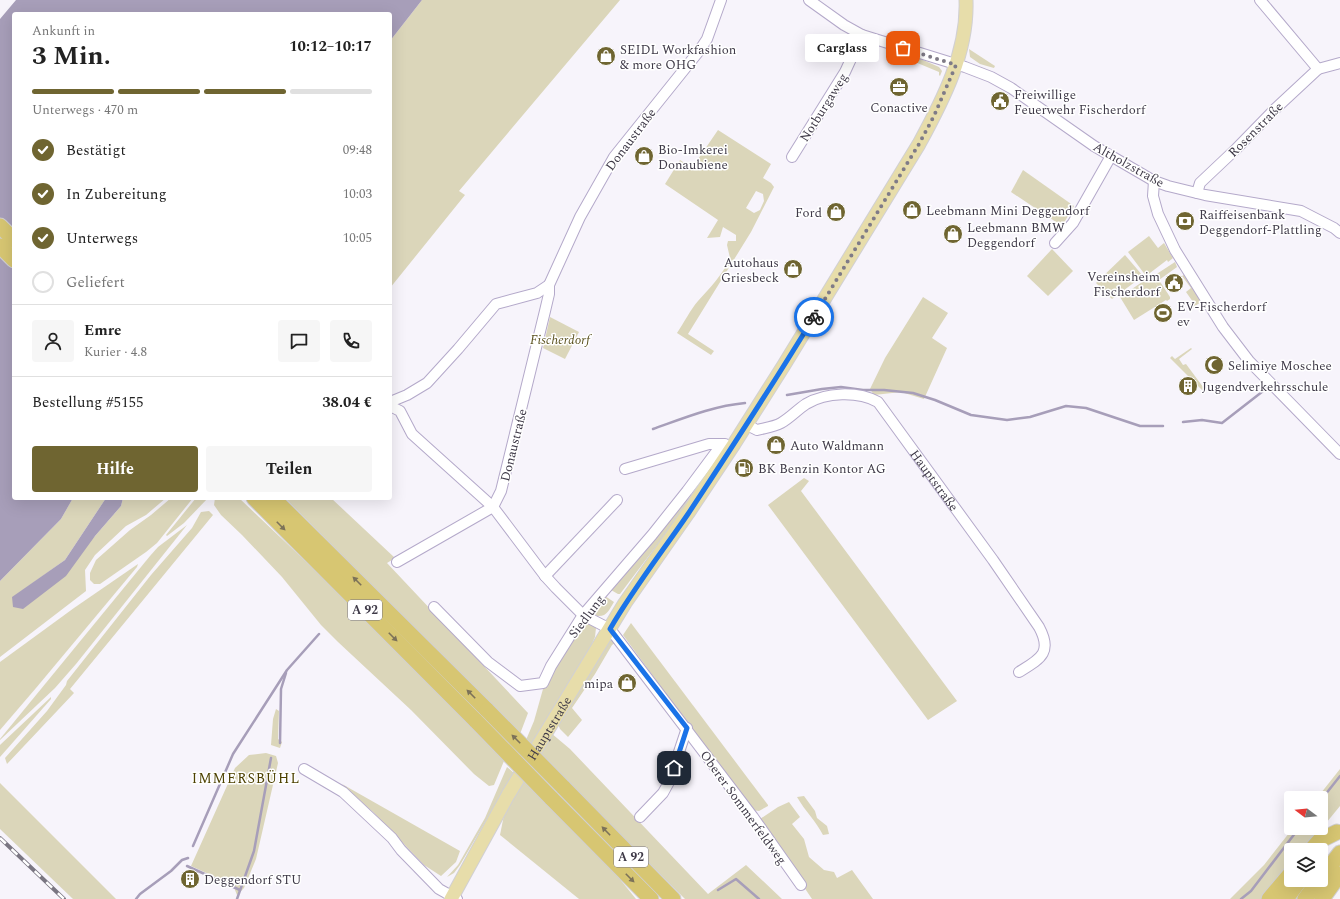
<!DOCTYPE html>
<html lang="de">
<meta charset="utf-8">
<style>
:root{--surface:#fff;--page:#f6f6f6;--text:#222;--muted:#767676;--line:#e0e0e0;--accent:#6f6531}
body{margin:0;font-family:Spectral,serif;background:var(--page);color:var(--text);height:100vh;display:flex;flex-direction:column;font-size:15px;white-space:nowrap}
*{box-sizing:border-box;margin:0}
p{font-size:13px;color:var(--muted)}
.icon{flex:none;width:22px;height:22px;fill:none;stroke:currentColor;stroke-width:2;stroke-linecap:round;stroke-linejoin:round}
.map{position:relative;flex:1;overflow:hidden}
.details{position:absolute;left:12px;top:12px;width:380px;height:488px;display:flex;flex-direction:column;background:var(--surface);border-radius:4px;box-shadow:0 4px 16px #0002}
.details>*{flex:none}
.needle{width:26px;rotate:286deg}
.controls{position:absolute;left:1284px;top:791px;display:grid;gap:8px}
.controls a{display:grid;place-items:center;width:44px;height:44px;border-radius:4px;background:var(--surface);box-shadow:0 4px 16px #0002;font-size:20px}
.pin{position:absolute;display:grid;place-items:center;width:34px;height:34px;color:#fff;margin:-17px;border-radius:8px;box-shadow:0 2px 6px #0006}
.courier{position:absolute;display:grid;place-items:center;width:40px;height:40px;margin:-20px;border:3px solid #1a73e8;border-radius:50%;background:#fff;color:#222;box-shadow:0 1px 5px #0007}
.bubble{position:absolute;height:28px;border-radius:4px;background:var(--surface);box-shadow:0 4px 16px #0002;font-size:13px;font-weight:700;line-height:28px;text-align:center}
.summary em{font-style:normal;font-weight:700}
.summary div{display:flex;flex-direction:column-reverse}
.summary{display:flex;align-items:center;justify-content:space-between;height:68px;padding:0 20px}
h1{font-size:26px;font-weight:700;line-height:30px}
.bar{display:grid;grid-template-columns:repeat(4,1fr);gap:6px 4px;align-content:center;height:48px;padding:0 20px}
.bar i{height:5px;border-radius:3px;background:var(--line)}
.bar .on{background:var(--accent)}
.bar p{grid-column:span 4}
.line{display:flex;align-items:center;gap:10px;padding:0 20px;border-top:1px solid var(--line)}
.line div{flex:1}
.round{display:grid;place-items:center;flex:none;width:42px;height:42px;border-radius:4px;background:var(--page)}
ol{padding:0 20px;list-style:none}
li{display:flex;align-items:center;gap:12px;height:44px}
li p{margin-inline-start:auto}
li .icon{padding:4px;border-radius:50%;background:var(--accent);color:#fff;stroke-width:4}
li:last-child{color:var(--muted)}
li i{width:22px;height:22px;border:2px solid var(--line);border-radius:50%}
.primary-button{display:flex;gap:8px;margin-top:auto;padding:8px 20px}
.primary-button a{flex:1;height:46px;border-radius:4px;background:var(--accent);color:#fff;font-size:16px;font-weight:700;line-height:46px;text-align:center}
.primary-button a+a{background:var(--page);color:var(--text)}
.map>svg:first-child{display:block}
.green{fill:#dbd6ba;fill-rule:evenodd}
.water{fill:#a79eb9}
.lines{fill:none;stroke-linecap:round;stroke-linejoin:round}
.stream{stroke:#a79eb9;stroke-width:2.5}
.minor-casing{stroke:#b4a9ca;stroke-width:12}
.major-casing{stroke:#d1d0d3;stroke-width:15}
.highway-casing{stroke:#d1d0d3;stroke-width:17}
.minor{stroke:#fff;stroke-width:10}
.major{stroke:#e7ddaa;stroke-width:13}
.highway{stroke:#d7c672;stroke-width:15}
.rail-casing{stroke:#7a7682;stroke-width:4}
.rail{stroke:#fff;stroke-width:2.5;stroke-dasharray:8;stroke-linecap:butt}
.highway-bridge-casing{stroke:#d1d0d3;stroke-width:17;stroke-linecap:butt}
.highway-bridge{stroke:#d7c672;stroke-width:15}
.oneway{fill:#7c7259}
.done{stroke:#7f7b87;stroke-width:4;stroke-dasharray:0 7.2}
.route{stroke:#1a73e8;stroke-width:5}
.labels{text-anchor:middle;stroke-width:3;stroke-linejoin:round;paint-order:stroke}
.shield{fill:#fff;stroke:#79757f;stroke-width:1}
.shield-label{font-size:12px;font-weight:bold;fill:#3f3a48}
.poi-label{font-size:13px;fill:#3f3a48;stroke:#fff;text-anchor:start}
.street-label{font-size:13px;fill:#3f3a48;stroke:#fff}
.park-label{font-size:13px;font-style:italic;fill:#5c5321;stroke:#fff}
.neighbourhood-label{font-size:14px;letter-spacing:1px;fill:#4d4100;stroke:#fff}
</style>
<div class="map">
<svg width="1340" height="899" viewBox="0 0 1340 899">
<rect width="100%" height="100%" fill="#f7f4fb"/>
<g class="green">
<path d="M422,0H620L459,191L465,195L390,288V41Z"/>
<path d="M969,49L995,66L994,68L980,64L970,57Z"/>
<path d="M907,53L939,67L942,71L940,76L939,75V72L903,57Z"/>
<path d="M718,130L771,164L763,178L771,183L774,187L751,232L688,334L714,351L711,355L677,333C684,323 690,310 698,301C710,288 723,274 730,258L727,245L728,241H736V235L723,227L720,237L707,238L718,220L665,184L680,160L692,168ZM756,191L763,194L764,201L760,210L754,213L746,208Z"/>
<path d="M1023,170L1074,206L1062,226L1011,192Z"/>
<path d="M1149,236L1161,252L1158,248L1164,243L1173,258L1168,262L1167,260L1146,276L1128,252Z"/>
<path d="M1052,249L1073,271L1048,296L1027,276Z"/>
<path d="M1125,255L1143,276L1112,299L1096,283Z"/>
<path d="M1175,262L1177,267L1159,280L1170,297V299L1167,301L1166,300L1134,320L1120,297L1151,276L1164,296L1152,277Z"/>
<path d="M1184,275L1201,302L1192,308L1189,305L1193,302L1186,292L1191,288L1182,276Z"/>
<path d="M923,297L948,313L932,338L947,348L924,399L901,392L874,395L870,389L885,358Z"/>
<path d="M550,317L579,332L565,359L543,348Z"/>
<path d="M1191,348L1192,349L1179,359L1183,365L1186,364L1206,391L1204,392L1170,358L1172,356L1175,359Z"/>
<path d="M804,478L809,481L801,491L957,701L928,720L768,505Z"/>
<path d="M694,489L679,516L620,594H618L611,590V589Z"/>
<path d="M73,498H106L65,560L13,597V607L95,536L121,506L123,498H166L146,515L126,526L95,555L85,570L86,591L0,657V581L61,519Z"/>
<path d="M171,498H193L157,543L146,552L100,584H94L90,580V573L96,560L130,530L151,515Z"/>
<path d="M196,498H208L184,523L167,536L166,535Z"/>
<path d="M215,498H239L379,631L504,761L494,785L489,786L474,774L411,710L338,642L321,625L282,577L242,535L221,515L214,505Z"/>
<path d="M285,498H331L395,558L387,563L528,713L520,734Z"/>
<path d="M209,511L213,515L70,689L74,693L7,764L5,758L47,711L66,685L67,681L151,575L192,528L201,512Z"/>
<path d="M187,525L76,664L55,688L0,740V739L150,556L158,547Z"/>
<path d="M138,564L137,567L36,688L0,730V662L74,608Z"/>
<path d="M605,596L614,602C609,610 607,617 597,616L594,613L595,609Z"/>
<path d="M631,623L768,805V806L759,811L751,810L623,635Z"/>
<path d="M585,624H591L596,628L595,637L589,650L531,744L526,740L534,721L543,689L550,673L580,628Z"/>
<path d="M611,640L616,642L612,645L595,674L572,708L582,720L568,737L560,729L557,722L607,643Z"/>
<path d="M51,697V699L0,757V745Z"/>
<path d="M276,709L279,711L278,739L282,742L280,748L271,745L273,719Z"/>
<path d="M551,733L570,749L708,894L746,865L782,899H685L619,833L587,805L539,753Z"/>
<path d="M266,753L276,756L278,763L256,859L244,888L237,895L233,885L191,866L235,768L249,755Z"/>
<path d="M507,767L514,773L460,865L454,873L447,877L458,865L485,818Z"/>
<path d="M1340,769V806L1304,850H1291V866L1262,899H1230L1264,865L1293,828H1321V798H1317Z"/>
<path d="M526,777L606,862L636,899H579L500,835L504,815Z"/>
<path d="M0,783L116,899H73L0,829Z"/>
<path d="M342,784L460,851L456,862L441,876L424,865L374,813Z"/>
<path d="M804,796L815,811L817,818L827,826L829,834L823,835C816,821 805,811 797,797Z"/>
<path d="M789,802L800,817L792,824L804,839L809,857L824,870L834,872L837,878L852,870L873,899H812L765,829L760,819L778,807Z"/>
</g>
<g class="water">
<path d="M16,0H422L390,41V14H14V498H73L61,519L0,581V19Z"/>
<path d="M106,498H123L121,506L95,536L66,576L23,609L13,607L12,597L65,560Z"/>
</g>
<g class="lines">
<g class="stream">
<path d="M787,395L822,389L841,387L863,390H884L913,393L935,400L971,415L1007,420L1030,417L1066,406L1086,408L1140,426H1163"/>
<path d="M1183,422L1202,420L1222,423L1267,388"/>
<path d="M653,429C684,418 713,406 745,403"/>
<path d="M280,743L281,689L286,673"/>
<path d="M1321,800L1340,776"/>
<path d="M193,846L233,754L287,670L319,634"/>
<path d="M187,866L240,890"/>
<path d="M718,890L736,879L759,899"/>
<path d="M136,899L140,894L171,871L182,860L188,858"/>
<path d="M237,899L254,851L271,758"/>
<path d="M1241,899L1251,891L1299,828"/>
</g>
<g class="minor-casing">
<g id="minor">
<path d="M809,0L844,25L862,35L965,67L991,77L1011,88L1094,146L1154,181L1168,186L1205,195L1301,211L1334,228L1340,233"/>
<path d="M1318,69L1340,63"/>
<path d="M792,157L845,72L862,35"/>
<path d="M1154,181L1153,196L1158,214L1175,250L1223,327L1249,361L1340,454"/>
<path d="M1197,193L1200,183L1236,149L1275,109L1318,69L1260,0"/>
<path d="M1055,243L1073,223L1111,156"/>
<path d="M390,402L407,395L427,383L458,349L496,304L537,293L549,285"/>
<path d="M390,406L400,411L412,434L493,507L545,576L556,588L583,615L610,629L753,817L801,885"/>
<path id="s1" d="M747,425L757,430C764,428 774,427 781,423C790,418 797,410 806,404C826,392 858,391 878,402L993,560L1039,627C1053,653 1040,659 1019,672"/>
<path d="M625,469L709,444H725"/>
<path d="M397,562L493,507L501,491L545,311L549,294V285L580,217L614,157L699,51L707,39L721,0"/>
<path d="M545,576L617,500"/>
<path d="M434,607L488,662L520,686L543,683L551,666L583,615L652,535L687,491L722,444"/>
<path d="M304,769L343,792L392,838L401,850L439,889L457,899"/>
<path d="M640,817L663,793L669,782L687,728"/>
</g>
</g>
<g class="major-casing">
<g id="major">
<path id="s2" d="M451,899L508,795L625,603L688,513L734,444L784,365L919,144C943,100 968,52 966,0"/>
</g>
</g>
<g class="highway-casing">
<g id="highway">
<path d="M0,226L14,240"/>
<path d="M0,246L14,260"/>
<path d="M254,498L476,721"/>
<path d="M273,498L487,710"/>
<path d="M563,787L673,899"/>
<path d="M551,798L651,899"/>
<path d="M1311,850L1319,841L1337,832"/>
<path d="M1321,878L1340,853"/>
<path d="M1269,899L1291,873"/>
<path d="M1286,899L1300,880"/>
<path d="M1305,899L1319,880"/>
<path d="M1322,899L1340,874"/>
</g>
</g>
<use href="#minor" class="minor"/>
<use href="#major" class="major"/>
<use href="#highway" class="highway"/>
<g class="rail-casing">
<path id="rail" d="M0,838L64,899"/>
</g>
<use href="#rail" class="rail"/>
<g class="highway-bridge-casing">
<g id="highway-bridge">
<path d="M487,710L563,787"/>
<path d="M476,721L551,798"/>
</g>
</g>
<use href="#highway-bridge" class="highway-bridge"/>
</g>
<defs><path id="oneway-solid" d="M-6-.8H1V-3.2L6.5 0L1 3.2V.8H-6Z"/></defs>
<g class="oneway">
<use href="#oneway-solid" transform="translate(281 526) rotate(45)"/>
<use href="#oneway-solid" transform="translate(357 581) rotate(-135)"/>
<use href="#oneway-solid" transform="translate(393 637) rotate(45)"/>
<use href="#oneway-solid" transform="translate(471 694) rotate(-135)"/>
<use href="#oneway-solid" transform="translate(516 739) rotate(-135)"/>
<use href="#oneway-solid" transform="translate(606 831) rotate(-134)"/>
<use href="#oneway-solid" transform="translate(630 878) rotate(45)"/>
</g>
<g class="lines">
<path class="done" d="M814,317L919,144L934,116L956,65L903,48"/>
<path class="route" d="M674,768L687,728L610,629C633,589 662,552 688,514C731,449 773,384 814,317"/>
</g>
<defs>
<g id="shop-disc" transform="scale(1)"><circle r="9.5" fill="#6f6531" stroke="#fff"/><path d="M-5-2.5h2.3a2.7 3.5 0 0 1 5.4 0H5L5.5 6h-11ZM-1.5-2.5h3a1.5 2.3 0 0 0-3 0Z" fill="#fff"/></g>
<g id="office-disc" transform="scale(1)"><circle r="9.5" fill="#6f6531" stroke="#fff"/><path d="M-6-3h4V-5.5h4V-3h4V5H-6ZM-1-4.5V-3h2v-1.5ZM-6 0V1H6V0Z" fill="#fff"/></g>
<g id="civic-disc" transform="scale(1)"><circle r="9.5" fill="#6f6531" stroke="#fff"/><path d="M-.6-6.5H3V-4.5H.6V-3L4-1V1h2V6H-6V1h2V-1L-.6-3ZM-1.2 2.5V6h2.4V2.5Z" fill="#fff"/></g>
<g id="bank-disc" transform="scale(1)"><circle r="9.5" fill="#6f6531" stroke="#fff"/><path d="M-6-4H6V4H-6ZM0-2.3a2.3 2.3 0 1 0 0 4.6a2.3 2.3 0 1 0 0-4.6Z" fill="#fff"/></g>
<g id="stadium-disc" transform="scale(1)"><circle r="9.5" fill="#6f6531" stroke="#fff"/><path d="M0-5a6.5 5 0 1 0 0 10a6.5 5 0 1 0 0-10ZM-3.5-1.8h7v3.6h-7Z" fill="#fff"/></g>
<g id="mosque-disc" transform="scale(1)"><circle r="9.5" fill="#6f6531" stroke="#fff"/><path d="M3.5-4.9A6 6 0 1 0 3.5 4.9A5 5 0 1 1 3.5-4.9Z" fill="#fff"/></g>
<g id="building-disc" transform="scale(1)"><circle r="9.5" fill="#6f6531" stroke="#fff"/><path d="M-4-6H4V6H1V3H-1V6H-4ZM-2.5-4.3h1.7v1.8h-1.7ZM.8-4.3h1.7v1.8H.8ZM-2.5-1h1.7V.8h-1.7ZM.8-1h1.7V.8H.8Z" fill="#fff"/></g>
<g id="fuel-disc" transform="scale(1)"><circle r="9.5" fill="#6f6531" stroke="#fff"/><path d="M-5.5-6h7V0h2V4h1.3V-2.5L3-4.5l.8-.8L6-3V5H2.5V1h-1V6h-7ZM-4.2-4.7v3.2H.2V-4.7Z" fill="#fff"/></g>
</defs>
<g fill-rule="evenodd">
<use href="#shop-disc" x="606" y="56"/>
<use href="#office-disc" x="899" y="87"/>
<use href="#civic-disc" x="1000" y="101"/>
<use href="#shop-disc" x="644" y="156"/>
<use href="#shop-disc" x="912" y="210"/>
<use href="#shop-disc" x="836" y="212"/>
<use href="#bank-disc" x="1185" y="221"/>
<use href="#shop-disc" x="953" y="234"/>
<use href="#shop-disc" x="793" y="269"/>
<use href="#civic-disc" x="1174" y="283"/>
<use href="#stadium-disc" x="1163" y="313"/>
<use href="#mosque-disc" x="1214" y="365"/>
<use href="#building-disc" x="1188" y="386"/>
<use href="#shop-disc" x="776" y="445"/>
<use href="#fuel-disc" x="744" y="468"/>
<use href="#shop-disc" x="627" y="683"/>
<use href="#building-disc" x="190" y="879"/>
</g>
<g class="labels">
<g class="shield">
<rect x="348" y="600" width="34" height="20" rx="3"/>
<rect x="614" y="847" width="34" height="20" rx="3"/>
</g>
<g class="shield-label">
<text x="365" y="614">A 92</text>
<text x="631" y="861">A 92</text>
</g>
<g class="poi-label">
<text x="620" y="54">SEIDL Workfashion<tspan x="620" dy="15">&amp; more OHG</tspan></text>
<text x="1014" y="99">Freiwillige<tspan x="1014" dy="15">Feuerwehr Fischerdorf</tspan></text>
<text x="899" y="112" text-anchor="middle">Conactive</text>
<text x="658" y="154">Bio-Imkerei<tspan x="658" dy="15">Donaubiene</tspan></text>
<text x="926" y="215">Leebmann Mini Deggendorf</text>
<text x="822" y="217" text-anchor="end">Ford</text>
<text x="1199" y="219">Raiffeisenbank<tspan x="1199" dy="15">Deggendorf-Plattling</tspan></text>
<text x="967" y="232">Leebmann BMW<tspan x="967" dy="15">Deggendorf</tspan></text>
<text x="779" y="267" text-anchor="end">Autohaus<tspan x="779" dy="15">Griesbeck</tspan></text>
<text x="1160" y="281" text-anchor="end">Vereinsheim<tspan x="1160" dy="15">Fischerdorf</tspan></text>
<text x="1177" y="311">EV-Fischerdorf<tspan x="1177" dy="15">ev</tspan></text>
<text x="1228" y="370">Selimiye Moschee</text>
<text x="1202" y="391">Jugendverkehrsschule</text>
<text x="790" y="450">Auto Waldmann</text>
<text x="758" y="473">BK Benzin Kontor AG</text>
<text x="613" y="688" text-anchor="end">mipa</text>
<text x="204" y="884">Deggendorf STU</text>
</g>
<g class="street-label">
<text transform="translate(823 107) rotate(-58)" y="5">Notburgaweg</text>
<text transform="translate(1255 129) rotate(-45)" y="5">Rosenstraße</text>
<text transform="translate(630 139) rotate(-53)" y="5">Donaustraße</text>
<text transform="translate(1129 164) rotate(29)" y="5">Altholzstraße</text>
<text transform="translate(513 445) rotate(-76)" y="5">Donaustraße</text>
<text dy="5" stroke="none"><textPath href="#s1" startOffset="239">Hauptstraße</textPath></text>
<text transform="translate(586 616) rotate(-53)" y="5">Siedlung</text>
<text dy="5" stroke="none"><textPath href="#s2" startOffset="197">Hauptstraße</textPath></text>
<text transform="translate(744 807) rotate(54)" y="5">Oberer Sommerfeldweg</text>
</g>
<g class="park-label">
<text x="560" y="344">Fischerdorf</text>
</g>
<g class="neighbourhood-label">
<text x="246" y="783">IMMERSBÜHL</text>
</g>
</g>
</svg>
<div class="controls">
<a><svg class="needle" viewBox="-14 -14 28 28"><path d="M0-13l5 13h-10z" fill="#e53935"/><path d="M0 13l5-13h-10z" fill="#767676"/></svg></a>
<a><svg class="icon" aria-label="layers" viewBox="0 0 24 24"><path d="M12 4l9 5-9 5-9-5zM3 14l9 5 9-5"/></svg></a>
</div>
<div class="pin" style="left:903px;top:48px;background:#ea580c"><svg class="icon" aria-label="bag" viewBox="0 0 24 24"><path d="M5 8h14l-1 12H6zM9 8a3 3 0 0 1 6 0"/></svg></div>
<div class="pin" style="left:674px;top:768px;background:#1f2937"><svg class="icon" aria-label="home" viewBox="0 0 24 24"><path d="M3 11l9-7 9 7M6 9v11h12V9"/></svg></div>
<div class="courier" style="left:814px;top:317px"><svg class="icon" aria-label="bike" viewBox="0 0 24 24"><circle cx="6" cy="16" r="4"/><circle cx="18" cy="16" r="4"/><path d="M6 16l4-8h5l3 8M10 8l3 8H6M13 5h3"/></svg></div>
<div class="bubble" style="left:805px;top:34px;width:74px">Carglass</div>
<section class="details">
<div class="summary"><div><h1>3 Min.</h1><p>Ankunft in</p></div><em>10:12–10:17</em></div>
<div class="bar"><i class="on"></i><i class="on"></i><i class="on"></i><i></i><p>Unterwegs · 470 m</p></div>
<ol>
<li><svg class="icon" aria-label="check" viewBox="0 0 24 24"><path d="M5 12l5 5 9-10"/></svg>Bestätigt<p>09:48</p></li>
<li><svg class="icon" aria-label="check" viewBox="0 0 24 24"><path d="M5 12l5 5 9-10"/></svg>In Zubereitung<p>10:03</p></li>
<li><svg class="icon" aria-label="check" viewBox="0 0 24 24"><path d="M5 12l5 5 9-10"/></svg>Unterwegs<p>10:05</p></li>
<li><i></i>Geliefert</li>
</ol>
<div class="line" style="height:72px"><a class="round"><svg class="icon" aria-label="person" viewBox="0 0 24 24"><circle cx="12" cy="8" r="4"/><path d="M4 21q1-7 8-7t8 7"/></svg></a><div><b>Emre</b><p>Kurier · 4.8</p></div><a class="round"><svg class="icon" aria-label="chat" viewBox="0 0 24 24"><path d="M4 5h16v11H9l-5 4z"/></svg></a><a class="round"><svg class="icon" aria-label="phone" viewBox="0 0 24 24"><path d="M5 4h4l2 5-3 2q2 4 5 5l2-3 5 2v4C11 20 4 13 5 4z"/></svg></a></div>
<div class="line" style="height:52px"><div>Bestellung #5155</div><b>38.04 €</b></div>
<div class="primary-button"><a>Hilfe</a><a>Teilen</a></div>
</section>
</div>
